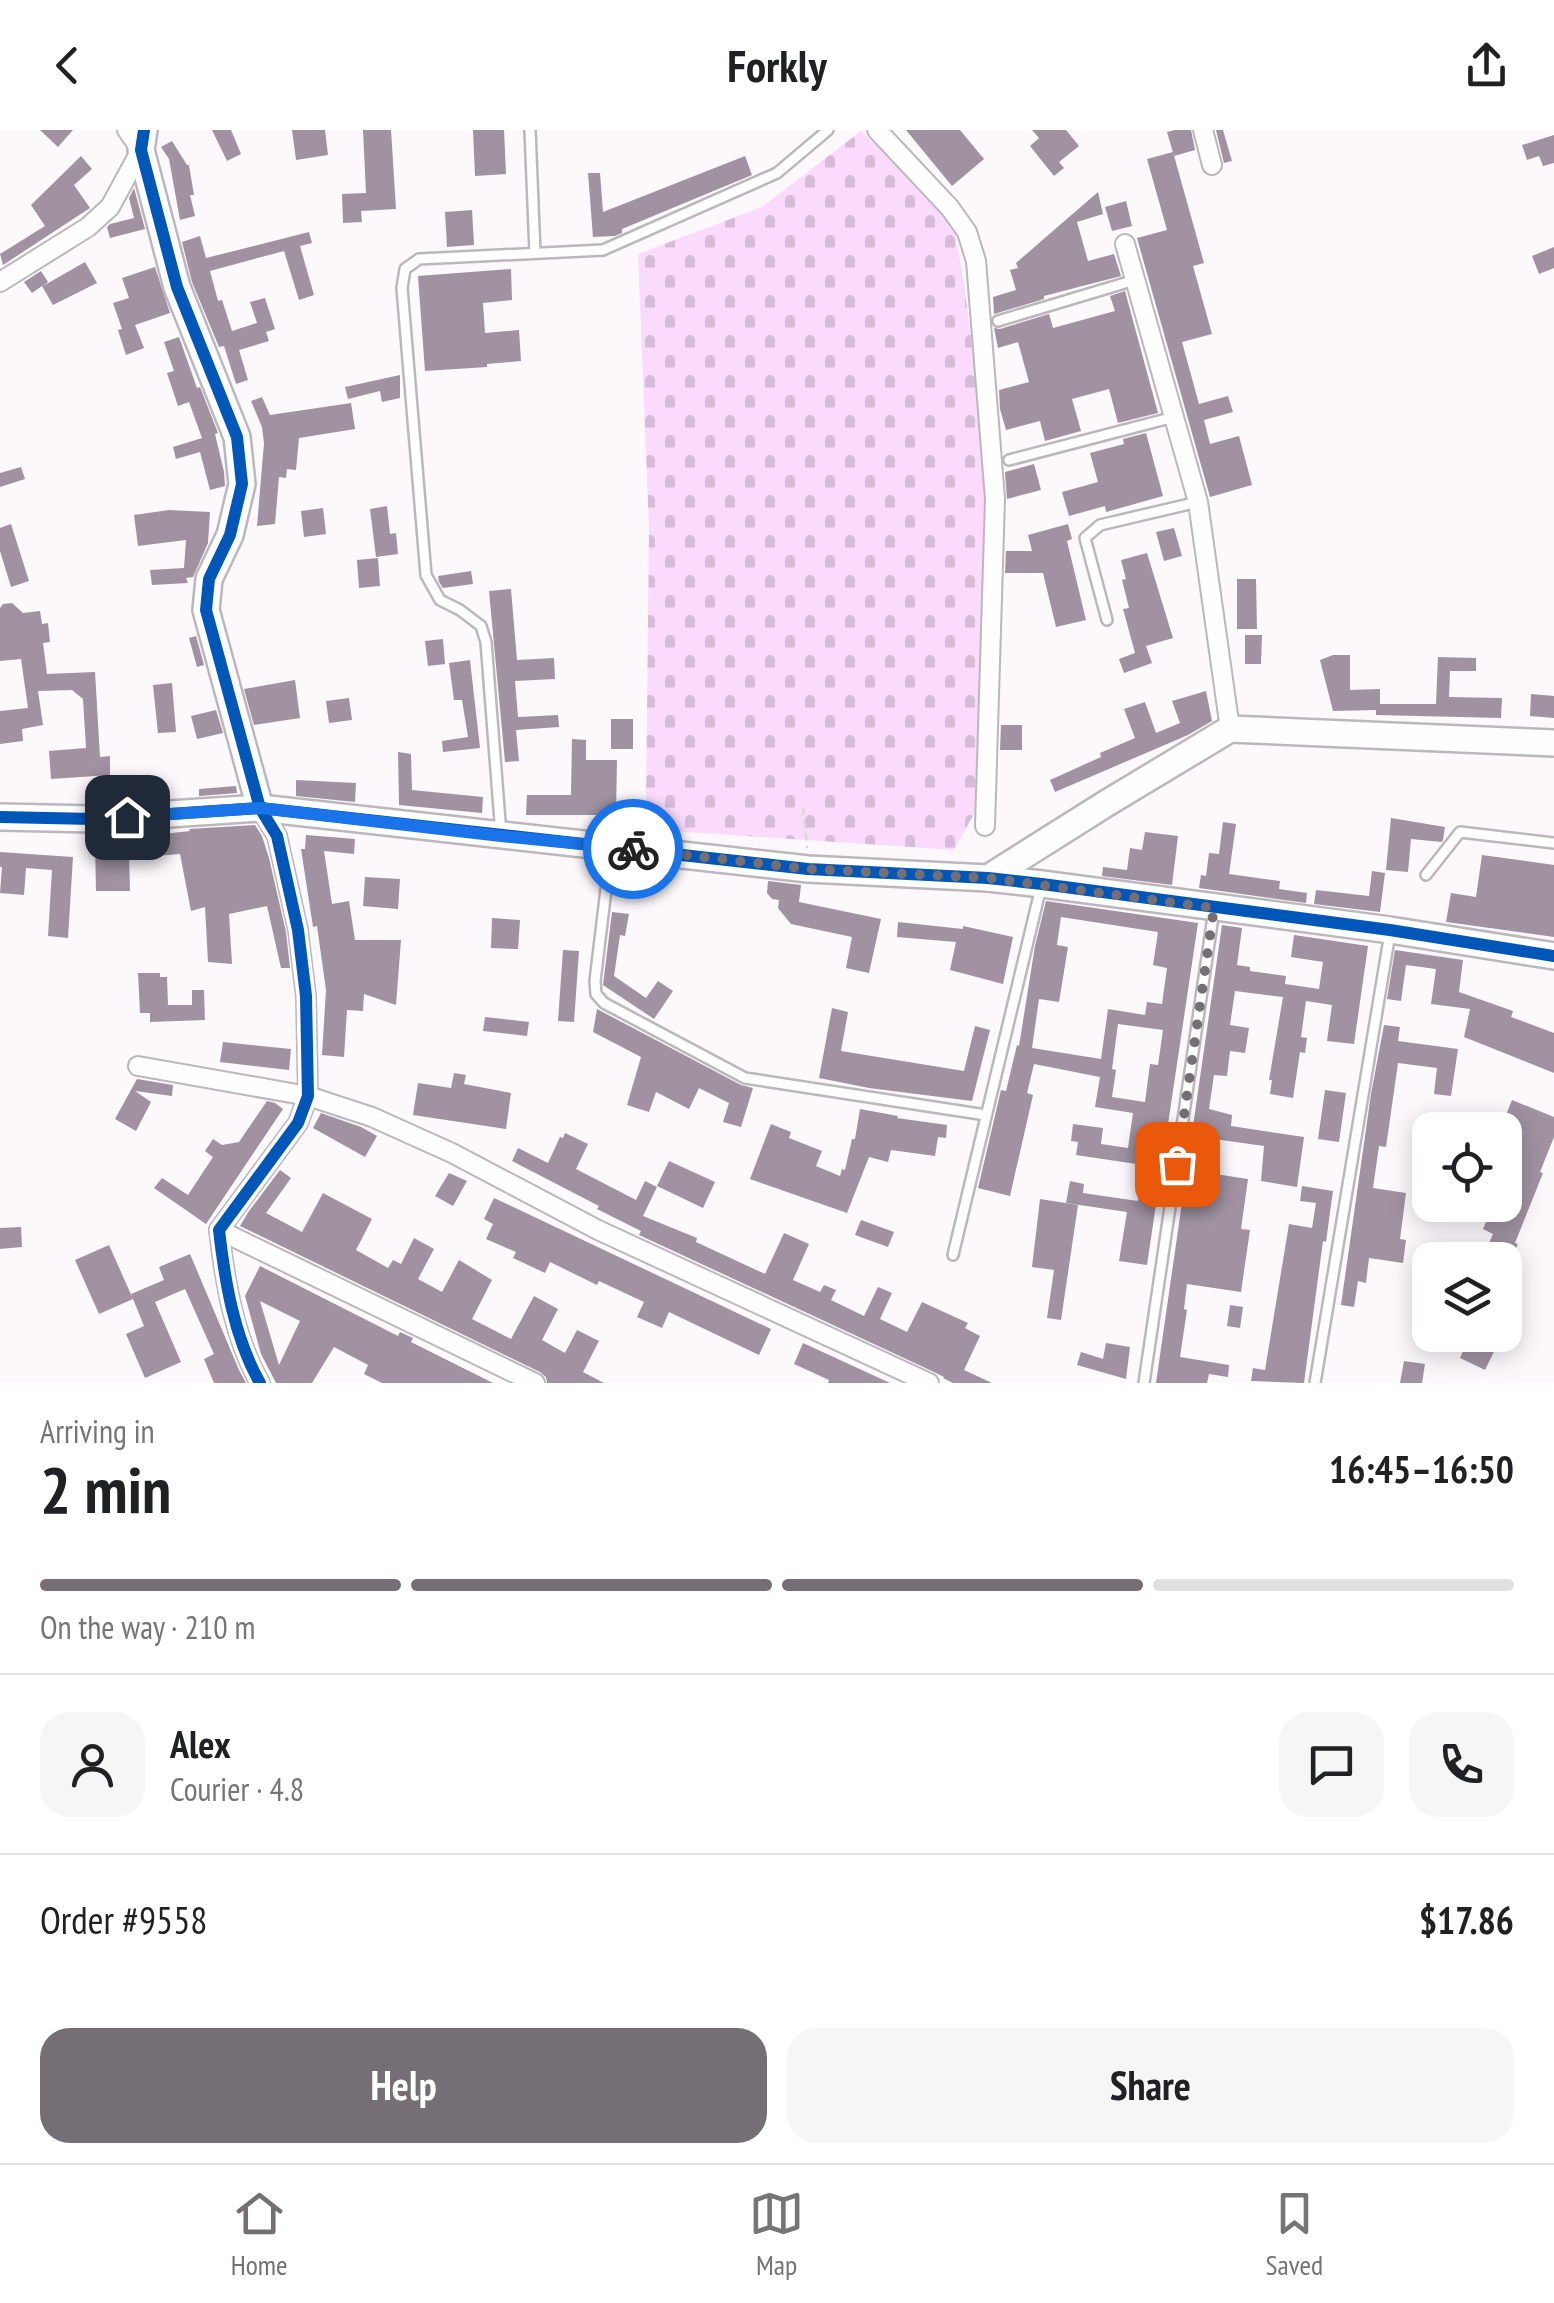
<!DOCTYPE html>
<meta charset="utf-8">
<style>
:root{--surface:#fff;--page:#f6f6f6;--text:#202124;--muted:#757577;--line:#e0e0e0;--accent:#756e75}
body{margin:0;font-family:"PT Sans Narrow",sans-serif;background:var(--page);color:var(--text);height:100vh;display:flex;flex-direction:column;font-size:38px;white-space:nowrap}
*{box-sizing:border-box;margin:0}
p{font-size:32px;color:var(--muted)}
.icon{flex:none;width:55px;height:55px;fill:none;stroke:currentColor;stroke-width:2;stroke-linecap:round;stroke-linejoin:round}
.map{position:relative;height:1253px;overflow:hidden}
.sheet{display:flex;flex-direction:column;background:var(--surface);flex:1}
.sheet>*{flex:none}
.tools{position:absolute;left:1412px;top:982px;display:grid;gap:20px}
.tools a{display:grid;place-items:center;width:110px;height:110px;border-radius:20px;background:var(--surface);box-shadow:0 5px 25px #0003;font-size:50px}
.pin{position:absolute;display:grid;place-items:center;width:85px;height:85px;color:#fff;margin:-42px;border-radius:20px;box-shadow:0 5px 15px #0006}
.courier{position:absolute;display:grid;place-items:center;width:100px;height:100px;margin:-50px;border:8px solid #1a73e8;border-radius:50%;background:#fff;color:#222;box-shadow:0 2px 12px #0007}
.headline em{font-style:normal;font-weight:700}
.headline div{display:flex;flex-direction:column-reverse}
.headline{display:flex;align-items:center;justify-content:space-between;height:170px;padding:0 40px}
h1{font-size:65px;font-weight:700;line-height:75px}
.bar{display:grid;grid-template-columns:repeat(4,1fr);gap:15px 10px;align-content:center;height:120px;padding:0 40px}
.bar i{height:12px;border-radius:8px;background:var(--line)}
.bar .current{background:var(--accent)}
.bar p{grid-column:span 4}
.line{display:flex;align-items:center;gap:25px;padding:0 40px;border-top:2px solid var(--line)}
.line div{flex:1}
.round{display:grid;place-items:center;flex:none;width:105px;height:105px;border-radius:30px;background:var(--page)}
.primary-button{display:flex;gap:20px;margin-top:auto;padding:20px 40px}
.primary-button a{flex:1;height:115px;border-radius:30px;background:var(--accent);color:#fff;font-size:40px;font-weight:700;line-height:115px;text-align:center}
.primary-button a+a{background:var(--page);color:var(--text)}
header{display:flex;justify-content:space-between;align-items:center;height:130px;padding:0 40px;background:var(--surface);font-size:45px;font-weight:700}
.menu{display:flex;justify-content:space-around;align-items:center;height:140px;border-top:2px solid var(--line);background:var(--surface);font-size:28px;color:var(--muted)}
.menu a{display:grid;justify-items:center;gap:5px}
.menu .current{color:var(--accent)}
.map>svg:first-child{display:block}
.cemetery{fill:url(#cemetery-stones)}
.building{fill:#a092a1;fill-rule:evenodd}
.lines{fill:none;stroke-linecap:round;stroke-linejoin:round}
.lane-casing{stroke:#bcb7bc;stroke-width:14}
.street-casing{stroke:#bcb7bc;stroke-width:22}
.secondary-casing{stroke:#bcb7bc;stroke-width:30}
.path{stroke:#dad9da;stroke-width:2.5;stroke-dasharray:8 5;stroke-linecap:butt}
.lane{stroke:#fffeff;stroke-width:9}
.street{stroke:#fffeff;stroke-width:18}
.secondary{stroke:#fffeff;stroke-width:25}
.cycleway-casing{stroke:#fff;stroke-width:19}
.cycleway{stroke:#0057b8;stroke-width:12}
.done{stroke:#756e75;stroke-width:10;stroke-dasharray:0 18}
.route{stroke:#1a73e8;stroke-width:12}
</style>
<header><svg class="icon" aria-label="back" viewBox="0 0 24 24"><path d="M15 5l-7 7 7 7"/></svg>Forkly<svg class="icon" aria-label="share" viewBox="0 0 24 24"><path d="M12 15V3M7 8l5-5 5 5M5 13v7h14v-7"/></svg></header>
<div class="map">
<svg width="1554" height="1253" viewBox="0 0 1554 1253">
<defs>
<pattern id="cemetery-stones" width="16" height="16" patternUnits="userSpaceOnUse" patternTransform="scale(2.5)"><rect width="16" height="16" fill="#fbdbfd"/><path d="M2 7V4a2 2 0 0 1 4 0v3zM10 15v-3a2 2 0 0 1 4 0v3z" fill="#d7bcd9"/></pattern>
</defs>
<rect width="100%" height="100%" fill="#fcf8fc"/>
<path class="cemetery" d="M861,1L952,87L964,154L991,366L975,682L954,720L671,701L646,676L649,398L638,124L762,77Z"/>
<g class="building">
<path d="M40,0H73L58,17Z"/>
<path d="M212,0H231L241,24L227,31Z"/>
<path d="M292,0H325L328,25L296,30Z"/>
<path d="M363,0H391L396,79L361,81L362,92L343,93L342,64L366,63Z"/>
<path d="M473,0H504L506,44L475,46Z"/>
<path d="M906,0H960L984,29L952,56Z"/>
<path d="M1032,0H1066L1079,16L1059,32L1064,38L1054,46L1030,16L1039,8Z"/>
<path d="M1175,0H1191L1195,20L1174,26L1167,2Z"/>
<path d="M1216,0H1223L1232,31L1224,33Z"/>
<path d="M1554,5V33L1543,36L1539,26L1527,30L1522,15Z"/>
<path d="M172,11L187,35H189L194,65H190L195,86L180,90L169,29L161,17Z"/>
<path d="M1173,22L1204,133L1193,136L1212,204L1182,212L1199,274L1228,266L1233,282L1204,290L1210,314L1239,306L1252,355L1210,367L1137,108L1167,100L1147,29Z"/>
<path d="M81,26L92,39L74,55L90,78L3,135L0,124L45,96L31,75Z"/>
<path d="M745,26L752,45L622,99V103L615,106L593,107L588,43H600L603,82Z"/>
<path d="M134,58L145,99L110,108L107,97L110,94L134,88L129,68Z"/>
<path d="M1098,62L1103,84L1077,92L1088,131L1114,124L1121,146L1044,166V169L994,184L993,167L1016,160L1010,140L1018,138L1016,133Z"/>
<path d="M1126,71L1132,96L1112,101L1105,77Z"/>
<path d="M472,80L474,115L447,117L445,82Z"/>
<path d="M309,102L312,113L300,116L314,165L299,170L284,121L210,141L218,171L222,170L232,201L257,193L250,172L265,168L275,199L266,202L269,211L239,220L248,250L236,254L224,216L219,217L192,152L182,112L200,106L206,128Z"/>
<path d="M1554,117V138L1539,144L1532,126Z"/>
<path d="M85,132L97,153L53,175L42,156L32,163L24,152L41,141L48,152L43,156Z"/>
<path d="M155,137L170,183L135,195L144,218L126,225L118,200L122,199L113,173L129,168L122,148Z"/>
<path d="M511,139L512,170L483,173L485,203L519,200L521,231L487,234V237L425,241L418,146Z"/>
<path d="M1125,161L1158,283L1118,293L1109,259L1072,269L1081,301L1045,311L1040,291L1006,300L1000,279L999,260L1029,252L1018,212L998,218L994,198L1000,199L1049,184L1053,198L1115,181L1110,166Z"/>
<path d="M179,207L197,258L200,257L218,303L215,304L224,342L225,356L210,360L200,322L176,329L173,317L202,308L189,272L178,276L167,243L174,241L164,212Z"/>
<path d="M400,245V268L382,272L380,261L348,269L345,257Z"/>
<path d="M262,267L270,285L351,273L355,299L299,308L296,340L287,339L286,348L279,347L275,394L257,396L264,313L262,297L251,271Z"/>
<path d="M1146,303L1163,366L1106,382L1105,376L1069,386L1062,362L1098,352L1090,323L1124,314L1123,309Z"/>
<path d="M1034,334L1041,360L1007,369L1005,342Z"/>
<path d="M21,337L25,349L0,357V343Z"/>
<path d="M387,376L390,404L396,403L398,424L376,427L370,379Z"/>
<path d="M323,378L326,404L304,407L301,381Z"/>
<path d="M169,380L210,382L208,413L193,447L186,448L188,453L152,455L150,440L184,438L186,410L138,416L134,385Z"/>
<path d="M11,394L29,451L11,457L0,421V398Z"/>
<path d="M1068,394L1072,409L1067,411L1086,490L1056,497L1043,443H1005L1006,421H1032L1028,405Z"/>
<path d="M1174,398L1182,426L1164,431L1156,402Z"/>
<path d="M1147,423L1173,508L1146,516L1152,533L1124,543L1119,529L1135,523L1123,479L1129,478L1122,450L1126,449L1121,430Z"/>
<path d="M378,428L380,456L359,458L357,430Z"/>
<path d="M471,441L473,454L443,458L439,452L438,446Z"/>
<path d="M1237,449H1256L1257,499H1237Z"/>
<path d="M511,459L517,530L554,528L555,549L515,551L518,587L558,585L559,597L516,600L519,631L505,632L489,461Z"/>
<path d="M12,473L23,483L40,481L42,494L48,493L50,512L43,513L47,544L95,542L100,627L110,626V645L51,649L49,621L86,618L83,569L72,560L38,561L43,595L22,599L23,611L0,614V581L28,578L21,529L0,531V478L3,474Z"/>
<path d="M1245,505H1262L1261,534H1245Z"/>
<path d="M196,506L204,535L197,537L189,508Z"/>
<path d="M443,509L445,534L428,536L425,511Z"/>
<path d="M1333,525H1350V560L1380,559V574H1436L1438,527L1476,528V541H1450L1449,567L1502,568L1501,588L1376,585V580L1333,581L1320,530Z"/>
<path d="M470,530L480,618L443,622L442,611L468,607L462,570H454L449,533Z"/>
<path d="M295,550L300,588L254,595L244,559Z"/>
<path d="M172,553L176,602L158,603L153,555Z"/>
<path d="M1206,561L1212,591L1188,605L1055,662L1050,650L1101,627L1100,623L1135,608L1124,579L1145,572L1156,603L1180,593L1172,571Z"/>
<path d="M1531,564L1554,566V588L1530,586Z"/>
<path d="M349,568L352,590L329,593L326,571Z"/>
<path d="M216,580L223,603L197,609L191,586Z"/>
<rect x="611" y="589" width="22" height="30"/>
<path d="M1001,595H1022V620H1000Z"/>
<path d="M572,609L586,610V630H617L616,685H526L527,665H571Z"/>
<path d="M398,622L411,624L412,660L483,667L482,683L399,675Z"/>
<path d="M296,650L356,653L355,672L296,666Z"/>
<path d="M236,656L237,663L199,666V659Z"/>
<path d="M142,661V670L100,672V662Z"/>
<path d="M1391,688L1445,697L1443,710L1442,712L1411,709L1408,742L1386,740Z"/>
<path d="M1223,692L1236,694L1229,744L1280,751L1279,759L1307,763L1306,773L1199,758L1201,745L1206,746L1209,723L1219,724Z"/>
<path d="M255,695L262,706L269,728L286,802L290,838H281L267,776L229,784L232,834L208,832L205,777L191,781L180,724L157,726L129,725L130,761H96L95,713L155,712L154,705L190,701L189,699Z"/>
<path d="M1145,702L1178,706L1172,755L1102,746L1103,737L1127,740L1130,718L1142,720Z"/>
<path d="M306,705L355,709L354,724L324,721L332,774L349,771L355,810H401L396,875L364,864L363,881L347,880L344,927L322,925L326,860L317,796L313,797L301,719H305Z"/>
<path d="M0,722L73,727L68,808L48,806L52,740L26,738L24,765L0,763L2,737H0Z"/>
<path d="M1482,725L1554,735V807L1446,792L1451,763L1476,767Z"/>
<path d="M1372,741L1385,743L1380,782L1314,774L1316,760L1369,766Z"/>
<path d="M365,747L400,749L398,779L363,776Z"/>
<path d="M768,751L801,755L799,772L881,789L869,843L846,838L852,807L791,794L778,778L779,770L772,769L767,763Z"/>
<path d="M1046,771L1198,793L1147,1135L1119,1131L1127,1082L1066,1073L1070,1051L1084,1054L1083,1063L1138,1071L1143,1035L1076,1025L1078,1012L1071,1011L1073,994L1103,998L1101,1014L1128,1018L1133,983L1095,977L1100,947L1034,934L1027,963L1033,965L1010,1066L978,1058L1001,960L1006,961L1017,915L1019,916L1035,816ZM1061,787L1158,802L1153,835L1167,838L1162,874L1147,872L1145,885L1108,879L1101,929L1032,918L1039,869L1059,872L1068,817L1057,815ZM1118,894L1163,900L1158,935L1150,934L1145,972L1112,967L1116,940L1112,939Z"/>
<path d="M612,782L629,784L625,806L620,805L614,846L646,868L658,851L673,861L654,889L603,855Z"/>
<path d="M492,788L520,790L518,819L491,818Z"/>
<path d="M898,792L963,799V796L1013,807L1003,854L950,840L956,812L897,807Z"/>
<path d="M1222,795L1242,798L1237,835L1250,837V841L1286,846L1285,854L1319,859L1323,832L1291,827L1294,805L1368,816L1354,914L1327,911L1332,875L1306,871L1301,907L1307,908L1305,923L1300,922L1293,968L1270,964L1272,950H1269L1283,867L1235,861L1230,895L1249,898L1245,923L1230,921L1227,946L1214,945L1209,979L1232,985L1231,996L1304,1007L1297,1057L1261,1051L1264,1016L1214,1009L1209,1043L1248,1049L1241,1099L1250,1100L1241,1162L1187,1154L1184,1179L1187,1180L1180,1227L1229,1235L1228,1247L1209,1244L1207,1253H1156Z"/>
<path d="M563,820L579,821L574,892L558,891Z"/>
<path d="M1395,820L1463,830L1459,862L1513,881L1511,887L1554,903V943L1464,907L1470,879L1431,874L1436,839L1406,835L1401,871L1387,869Z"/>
<path d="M138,843H160V847H167L168,875H192V860H204L205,890L150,892V883H140Z"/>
<path d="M832,878L848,882L841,921L964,941L975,896L990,900L972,971L869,958L819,948Z"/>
<path d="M597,879L741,955L753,958L741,997L723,992L729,973L699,958L689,979L656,962L649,982L627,975L641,927L593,902Z"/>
<path d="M485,887L529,892L527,906L483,901Z"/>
<path d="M1384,895L1400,897L1398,911L1458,919L1451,966L1434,964L1437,938L1398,933L1386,1017L1379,1016L1373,1058L1406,1063L1400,1109L1406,1110L1403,1133L1369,1128L1366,1153L1358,1151L1354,1177L1341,1175L1371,964Z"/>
<path d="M223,912L291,919L289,940L220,932Z"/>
<path d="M454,943L466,945L464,954L511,963L506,999L413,985L418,953L451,958Z"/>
<path d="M137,949L173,955L172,966L135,961L151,972L136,1001L115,989Z"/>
<path d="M1325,960L1346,963L1339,1012L1318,1009Z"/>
<path d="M1512,970L1554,987V1007L1540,1042L1543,1043L1515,1113L1518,1114L1511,1130H1482L1493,1104L1483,1099L1493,1075H1505V1046L1519,1012L1505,1006V1000H1500Z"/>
<path d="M267,971L275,973L283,979L206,1094L154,1058L162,1048L188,1065L213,1027L205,1021L213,1009L222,1015L239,1012Z"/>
<path d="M860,979L898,986L897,988L947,995L946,1008L938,1007L935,1026L891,1020L888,1032L869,1027L847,1083L750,1049L771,994L791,1002L789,1008L822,1021L816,1036L840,1046L842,1039L845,1040L852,1009H855Z"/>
<path d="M321,983L361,997L377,1006L365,1027L313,998Z"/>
<path d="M565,1003L588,1014L576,1039L636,1070L645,1051L657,1057L643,1086L697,1108L696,1112L765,1144L784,1103L809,1114L793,1150L820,1162L824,1155L836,1160L831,1170L864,1186L878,1157L892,1163L880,1189L907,1202L922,1172L968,1193L965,1198L980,1206L964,1240L992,1253H953L943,1248L944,1247L934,1242L639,1105L641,1101L597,1079L599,1076L512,1031L518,1018L548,1033L560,1007L563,1008Z"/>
<path d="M669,1031L715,1052L703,1078L657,1056Z"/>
<path d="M280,1040L291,1048L266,1083L302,1102L323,1063L372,1089L356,1120L388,1138L393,1130L401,1134L414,1108L434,1119L418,1149L442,1162L459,1130L492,1150L472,1189L511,1209L534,1166L558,1179L542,1210L565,1223L577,1200L599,1211L583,1242L604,1253H547L546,1247L540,1242L240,1096L249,1081Z"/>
<path d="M449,1043L467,1051L453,1076L435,1066Z"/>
<path d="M1302,1056L1333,1061L1326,1112L1323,1111L1304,1253L1251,1251L1253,1238L1265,1240L1289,1094L1312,1098L1316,1073L1300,1071Z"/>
<path d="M494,1068L771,1199L759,1225L669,1182L662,1198L637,1187L644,1172L599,1151L597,1155L550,1132L545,1143L513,1128L516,1122L486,1109L493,1094L484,1089Z"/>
<path d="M1040,1069L1078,1075L1061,1190L1047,1188L1054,1140L1032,1137Z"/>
<path d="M861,1090L894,1102L888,1117L855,1105Z"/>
<path d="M21,1097L22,1117L0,1119V1098Z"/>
<path d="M109,1115L133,1169L99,1184L75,1130Z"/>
<path d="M190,1124L239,1240L246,1253H214L204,1229L214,1224L185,1159L155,1172L181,1232L145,1248L126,1204L144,1196L131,1164L164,1150L159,1137Z"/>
<path d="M260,1136L398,1206L400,1202L413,1208L411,1212L493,1253H382L364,1244L368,1235L334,1217L312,1253H276L261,1224L245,1166ZM260,1171L300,1191L279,1235Z"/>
<path d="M1230,1175L1243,1177L1240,1198L1227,1196Z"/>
<path d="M1470,1205H1502L1485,1240L1460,1228Z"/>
<path d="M803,1213L814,1218L890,1253H828L829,1250L794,1234Z"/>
<path d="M1106,1213L1130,1217L1126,1249L1077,1235L1081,1222L1103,1229Z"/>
<path d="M1404,1231L1425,1234L1422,1253H1400Z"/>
</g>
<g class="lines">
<g class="lane-casing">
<g id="lane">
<path d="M530,0L535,123"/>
<path d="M998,191L1135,150"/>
<path d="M1009,330L1174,287"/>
<path d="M1107,490L1085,408L1100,395L1198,372"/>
<path d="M501,704L486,512L481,496L460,480L440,470L426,445L402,158L405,139L419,129L603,120L777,43L828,0"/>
<path d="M611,718L595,851L596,864L604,873L745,948L986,985"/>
<path d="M1426,745L1460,702L1554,713"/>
<path d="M953,1125L1041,757"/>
<path d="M1144,1253L1214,780"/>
<path d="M1315,1253L1390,803"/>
</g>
</g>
<g class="street-casing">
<g id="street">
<path d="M877,0L950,78L967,102L976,131L995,369L985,696"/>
<path d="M1203,0L1212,35"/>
<path d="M1125,114L1198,372L1230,599"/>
<path d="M0,152L88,97L110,77L141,20L127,0"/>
<path d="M138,936L308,966L372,987L452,1023L598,1100L929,1253"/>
<path d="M219,1100L535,1253"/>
<path d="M260,1253C234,1207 225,1152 219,1100L298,993L308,966L306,866L298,800L277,706L260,678"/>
</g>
</g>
<g class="secondary-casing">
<g id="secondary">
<path d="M144,0L141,20L177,157L237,307L242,354L230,405L209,449L206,480L260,678"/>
<path d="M0,687L94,689L260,678L808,739L988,748L1042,754L1390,800L1554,826"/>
<path d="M988,748L1107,673L1230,599L1554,613"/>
</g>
</g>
<path class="path" d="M803,677L807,718"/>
<use href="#lane" class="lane"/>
<use href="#street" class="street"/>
<use href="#secondary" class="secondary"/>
<g class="cycleway-casing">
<g id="cycleway">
<path d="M144,0L141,20L177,157L237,307L242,354L230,405L209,449L206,480L260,678L277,706L298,800L306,866L308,966L298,993L219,1100C225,1152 234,1207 260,1253"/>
<path d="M0,687L94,689L260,678L808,739L988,748L1042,754L1390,800L1554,826"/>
</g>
</g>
<use href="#cycleway" class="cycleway"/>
</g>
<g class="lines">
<path class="done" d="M633,719L808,739L988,748L1214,778L1177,1034"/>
<path class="route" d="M127,687L260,678L501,706L633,719"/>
</g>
</svg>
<div class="tools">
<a><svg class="icon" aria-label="locate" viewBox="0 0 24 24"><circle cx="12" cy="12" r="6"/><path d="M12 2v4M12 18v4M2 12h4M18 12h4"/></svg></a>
<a><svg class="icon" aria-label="layers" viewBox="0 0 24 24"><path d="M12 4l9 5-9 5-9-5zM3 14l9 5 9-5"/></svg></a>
</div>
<div class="pin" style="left:1177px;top:1034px;background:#ea580c"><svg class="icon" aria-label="bag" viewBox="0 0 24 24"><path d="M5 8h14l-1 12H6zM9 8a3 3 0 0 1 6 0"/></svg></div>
<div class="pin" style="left:127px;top:687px;background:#1f2937"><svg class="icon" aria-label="home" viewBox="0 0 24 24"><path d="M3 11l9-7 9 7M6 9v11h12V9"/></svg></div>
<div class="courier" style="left:633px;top:719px"><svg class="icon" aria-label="bike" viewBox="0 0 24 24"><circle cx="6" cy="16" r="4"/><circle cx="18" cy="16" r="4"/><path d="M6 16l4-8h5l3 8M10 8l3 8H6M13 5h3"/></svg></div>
</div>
<section class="sheet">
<div class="headline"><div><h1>2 min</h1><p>Arriving in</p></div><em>16:45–16:50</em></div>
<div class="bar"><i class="current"></i><i class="current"></i><i class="current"></i><i></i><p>On the way · 210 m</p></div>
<div class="line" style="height:180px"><a class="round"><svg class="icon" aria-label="person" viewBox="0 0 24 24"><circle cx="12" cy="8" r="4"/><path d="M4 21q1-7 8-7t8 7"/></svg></a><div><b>Alex</b><p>Courier · 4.8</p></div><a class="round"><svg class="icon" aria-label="chat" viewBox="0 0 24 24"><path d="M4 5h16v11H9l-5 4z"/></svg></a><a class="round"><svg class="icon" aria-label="phone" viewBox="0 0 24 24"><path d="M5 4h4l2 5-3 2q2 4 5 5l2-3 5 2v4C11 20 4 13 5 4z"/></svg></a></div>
<div class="line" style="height:130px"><div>Order #9558</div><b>$17.86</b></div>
<div class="primary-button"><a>Help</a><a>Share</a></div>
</section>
<nav class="menu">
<a class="current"><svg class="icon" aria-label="home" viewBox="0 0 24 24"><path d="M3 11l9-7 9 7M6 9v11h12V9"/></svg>Home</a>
<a><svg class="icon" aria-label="map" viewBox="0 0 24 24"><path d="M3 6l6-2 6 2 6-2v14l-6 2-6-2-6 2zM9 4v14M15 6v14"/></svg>Map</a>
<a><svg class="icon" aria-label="saved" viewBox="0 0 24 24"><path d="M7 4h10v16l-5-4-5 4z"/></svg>Saved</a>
</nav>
